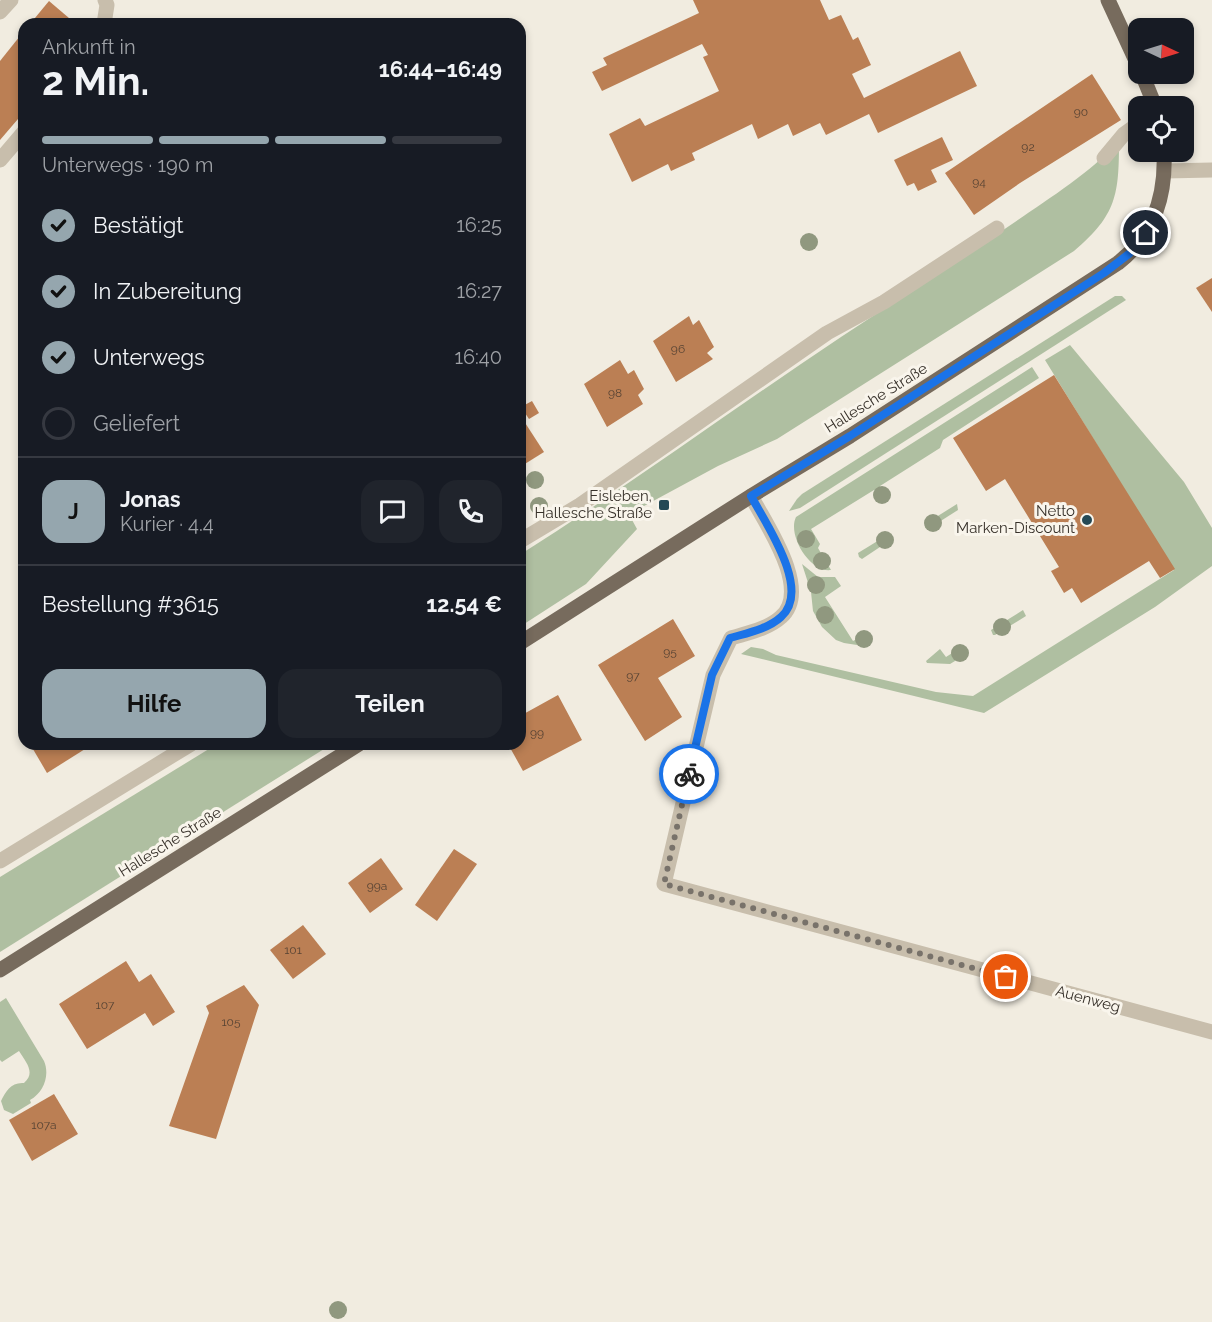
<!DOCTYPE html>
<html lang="de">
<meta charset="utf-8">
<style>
:root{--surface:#171b24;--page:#20242c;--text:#f1f3f6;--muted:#9ea1a6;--line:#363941;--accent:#95a6ae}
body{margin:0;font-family:Raleway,sans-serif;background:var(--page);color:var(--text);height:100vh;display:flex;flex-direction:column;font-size:22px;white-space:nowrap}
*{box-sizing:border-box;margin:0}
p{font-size:20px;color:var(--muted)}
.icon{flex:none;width:33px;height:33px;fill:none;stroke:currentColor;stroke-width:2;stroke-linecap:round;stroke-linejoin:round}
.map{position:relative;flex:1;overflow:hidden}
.drawer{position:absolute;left:18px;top:18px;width:508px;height:732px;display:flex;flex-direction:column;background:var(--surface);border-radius:18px;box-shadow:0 3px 9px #0003}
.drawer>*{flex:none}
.needle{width:39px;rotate:94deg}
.controls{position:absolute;left:1128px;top:18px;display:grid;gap:12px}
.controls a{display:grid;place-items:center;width:66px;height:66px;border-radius:12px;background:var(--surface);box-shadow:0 3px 9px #0003;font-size:30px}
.pin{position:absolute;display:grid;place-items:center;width:51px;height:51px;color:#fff;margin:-26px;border:3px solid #fff;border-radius:50%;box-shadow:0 2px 6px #0007}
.courier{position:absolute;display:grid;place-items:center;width:60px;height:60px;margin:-30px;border:4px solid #1a73e8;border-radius:50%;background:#fff;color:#222;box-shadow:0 2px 8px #0007}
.overview em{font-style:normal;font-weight:700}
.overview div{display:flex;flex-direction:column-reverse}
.overview{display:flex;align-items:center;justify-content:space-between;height:102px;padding:0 24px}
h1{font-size:39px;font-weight:700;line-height:45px}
.bar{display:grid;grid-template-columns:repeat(4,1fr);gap:9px 6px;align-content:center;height:72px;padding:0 24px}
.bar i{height:8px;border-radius:4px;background:var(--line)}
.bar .selected{background:var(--accent)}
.bar p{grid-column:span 4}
.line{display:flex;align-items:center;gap:15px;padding:0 24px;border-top:2px solid var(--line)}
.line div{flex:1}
.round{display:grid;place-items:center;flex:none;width:63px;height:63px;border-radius:18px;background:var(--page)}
ol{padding:0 24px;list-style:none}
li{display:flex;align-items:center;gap:18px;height:66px}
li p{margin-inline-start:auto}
li .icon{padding:6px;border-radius:50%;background:var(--accent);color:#111;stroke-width:4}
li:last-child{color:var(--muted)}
li i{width:33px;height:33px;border:3px solid var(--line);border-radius:50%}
.primary-button{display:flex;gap:12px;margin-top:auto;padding:12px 24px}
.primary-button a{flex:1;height:69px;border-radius:18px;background:var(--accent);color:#111;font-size:24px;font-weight:700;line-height:69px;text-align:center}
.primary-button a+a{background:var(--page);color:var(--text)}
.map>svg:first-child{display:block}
.green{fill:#afbfa1}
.building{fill:#bb7f54}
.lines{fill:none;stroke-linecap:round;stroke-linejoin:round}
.minor{stroke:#c8beac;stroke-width:15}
.major{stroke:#776b5d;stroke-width:15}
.tree{fill:#90987f}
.done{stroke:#78726a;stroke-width:6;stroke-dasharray:0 10.8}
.route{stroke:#1a73e8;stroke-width:8}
.poi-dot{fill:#244955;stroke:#f9f5ec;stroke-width:2}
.labels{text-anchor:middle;stroke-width:6;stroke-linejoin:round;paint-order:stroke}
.number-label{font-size:12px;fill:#584434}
.street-label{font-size:15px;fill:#37312a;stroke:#f9f5ec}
.poi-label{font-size:15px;fill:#37312a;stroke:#f9f5ec;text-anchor:end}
</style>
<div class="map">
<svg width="1212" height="1322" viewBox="0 0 1212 1322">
<rect width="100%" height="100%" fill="#f1ece0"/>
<g class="green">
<path d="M1119,141C1119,194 1117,215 1074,251L777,439L718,466L644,506L631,518L637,529L586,584L521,626V554C630,485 733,409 841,337C899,299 958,261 1015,222C1051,197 1090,173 1119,141Z"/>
<path d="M1115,296H1122L1126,300L800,508L789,511L797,499L802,494Z"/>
<path d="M1070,345L1184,482L1212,528V566L1155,607L984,713L741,654L751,647L763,649L776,655L936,692L973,696L1174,570L1045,360Z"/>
<path d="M1032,367L1039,378L943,440L940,448L880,486L887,497L886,499L884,501L874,490L811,529L820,544L818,548L831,570C810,573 787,535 796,517Z"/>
<path d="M957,504L958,510L928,529L925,528V524Z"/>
<path d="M889,534L892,535V539L862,559L859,557L858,553Z"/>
<path d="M802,564L818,577H835L841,586L825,597L853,641L868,633L871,638L857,645L844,643L836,640L822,627L813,611L811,592Z"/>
<path d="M1023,610L1026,616L995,635H993L991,630Z"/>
<path d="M960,648L964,650L965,655L950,664L927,663L926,661L940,649L946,657Z"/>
<path d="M217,744H332L0,952V877Z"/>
<path d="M6,998L44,1061C50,1075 44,1092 30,1100L31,1103L13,1114L4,1110L1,1101C6,1091 11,1082 24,1083C36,1073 26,1062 19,1051L2,1062L0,1060V1002Z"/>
</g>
<g class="building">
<path d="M693,0H820L829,20L841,15L853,40L858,37L871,65L852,74L864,98L960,51L977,86L878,133L869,114L826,135L820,123L793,136L788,124L758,139L752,124L692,153L695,160L671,171L668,164L632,182L609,134L640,118L645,126L719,91L703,57L708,55L702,44L602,91L592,72L607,65L603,58L699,13Z"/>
<path d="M49,1L76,24H30Z"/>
<path d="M24,31V112L0,140V61Z"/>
<path d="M1092,74L1121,120L1020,183L974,215L945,173Z"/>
<path d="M942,137L953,160L931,170L937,182L918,191L914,183L907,186L894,160Z"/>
<path d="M1212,278V312L1196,288Z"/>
<path d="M689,316L693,325L699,320L714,347L707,353L713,359L676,382L653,341Z"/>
<path d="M620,360L628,374L634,370L644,389L638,395L643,404L607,427L584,384Z"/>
<path d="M1054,375L1175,569L1160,578L1149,561L1081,603L1072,588L1064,593L1051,571L1059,567L1005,479L986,491L953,438Z"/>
<path d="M532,401L539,413L529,419L521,407Z"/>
<path d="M520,415L544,452L520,467Z"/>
<path d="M673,619L695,656L658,678L682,717L645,741L598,665Z"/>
<path d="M558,695L582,740L523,771L508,744H520V716Z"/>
<path d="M30,744H93L47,773Z"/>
<path d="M454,849L477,864L437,921L415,905Z"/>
<path d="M381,858L403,889L370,913L348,883Z"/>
<path d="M303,925L326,954L293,979L270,950Z"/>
<path d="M126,961L139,982L151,974L175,1012L153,1026L145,1013L87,1049L59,1004Z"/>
<path d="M244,985L259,1005L216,1139L169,1126L209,1013L206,1006Z"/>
<path d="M54,1094L78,1134L32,1161L9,1120Z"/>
</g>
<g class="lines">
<g class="minor">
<path d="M0,12L11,0"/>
<path d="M104,24L107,5L105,0"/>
<path d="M1104,158L1124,134L1138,124"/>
<path d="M0,160L24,132"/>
<path d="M1165,171L1212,170"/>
<path d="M751,496C766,524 812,590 781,617C768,629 747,633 731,638L713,675L664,884L1212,1032"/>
<path d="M520,541L580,505L827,333L884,302L997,228"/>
<path d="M0,861L191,744"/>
</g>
<g class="major">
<path d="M1108,0L1138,65"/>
<path d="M1142,74L1155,106"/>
<path d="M520,643L751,496L850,436L1118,263C1154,235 1166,196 1164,152"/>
<path d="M0,970L359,744"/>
</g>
</g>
<g class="tree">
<circle cx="809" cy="242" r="9"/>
<circle cx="535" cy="480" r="9"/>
<circle cx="882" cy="495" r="9"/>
<circle cx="539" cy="506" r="9"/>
<circle cx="933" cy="523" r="9"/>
<circle cx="806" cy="539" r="9"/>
<circle cx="885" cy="540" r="9"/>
<circle cx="822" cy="561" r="9"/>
<circle cx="816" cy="585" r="9"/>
<circle cx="825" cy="615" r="9"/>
<circle cx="1002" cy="627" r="9"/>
<circle cx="864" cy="639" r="9"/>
<circle cx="960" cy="653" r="9"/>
<circle cx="338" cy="1310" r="9"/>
</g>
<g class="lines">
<path class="done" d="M689,774L664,884L1006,977"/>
<path class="route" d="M689,774L712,675L730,638C747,633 768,629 781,617C812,590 766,524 751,496L850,436L1104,273L1130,253L1146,233"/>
</g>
<g class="poi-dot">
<rect x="658" y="499" width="12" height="12" rx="3"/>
<circle cx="1087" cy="520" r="6"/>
</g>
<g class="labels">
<g class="number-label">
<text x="1081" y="116">90</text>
<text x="1028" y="151">92</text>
<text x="979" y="186">94</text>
<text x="678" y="353">96</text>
<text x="615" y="397">98</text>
<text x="670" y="656">95</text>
<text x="633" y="680">97</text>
<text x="537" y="737">99</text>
<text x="377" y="890">99a</text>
<text x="293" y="954">101</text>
<text x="105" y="1009">107</text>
<text x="231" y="1026">105</text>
<text x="44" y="1129">107a</text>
</g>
<g class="street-label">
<text transform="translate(876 398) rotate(-32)" y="5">Hallesche Straße</text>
<text transform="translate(170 842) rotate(-32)" y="5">Hallesche Straße</text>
<text transform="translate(1088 999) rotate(15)" y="5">Auenweg</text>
</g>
<g class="poi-label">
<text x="652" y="501">Eisleben,<tspan x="652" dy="17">Hallesche Straße</tspan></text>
<text x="1075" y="516">Netto<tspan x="1075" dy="17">Marken-Discount</tspan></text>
</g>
</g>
</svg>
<div class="controls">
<a><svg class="needle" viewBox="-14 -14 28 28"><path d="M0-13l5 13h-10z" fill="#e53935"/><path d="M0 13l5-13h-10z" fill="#9ea1a6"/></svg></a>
<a><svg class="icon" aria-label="locate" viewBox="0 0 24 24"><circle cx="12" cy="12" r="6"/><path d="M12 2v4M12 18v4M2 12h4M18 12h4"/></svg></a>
</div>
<div class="pin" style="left:1006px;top:977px;background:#ea580c"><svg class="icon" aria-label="bag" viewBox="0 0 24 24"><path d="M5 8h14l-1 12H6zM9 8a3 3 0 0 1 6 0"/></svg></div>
<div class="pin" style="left:1146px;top:233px;background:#1f2937"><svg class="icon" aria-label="home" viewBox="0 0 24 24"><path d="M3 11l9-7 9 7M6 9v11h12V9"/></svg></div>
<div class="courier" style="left:689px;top:774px"><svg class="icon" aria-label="bike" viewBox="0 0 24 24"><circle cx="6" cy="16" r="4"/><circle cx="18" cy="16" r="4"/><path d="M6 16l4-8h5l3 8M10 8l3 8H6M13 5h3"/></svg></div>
<section class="drawer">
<div class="overview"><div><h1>2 Min.</h1><p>Ankunft in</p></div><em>16:44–16:49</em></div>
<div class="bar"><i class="selected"></i><i class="selected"></i><i class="selected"></i><i></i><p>Unterwegs · 190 m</p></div>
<ol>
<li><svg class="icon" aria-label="check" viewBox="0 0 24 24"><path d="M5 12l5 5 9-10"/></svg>Bestätigt<p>16:25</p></li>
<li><svg class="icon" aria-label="check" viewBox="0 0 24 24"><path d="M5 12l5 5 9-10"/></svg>In Zubereitung<p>16:27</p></li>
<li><svg class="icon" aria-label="check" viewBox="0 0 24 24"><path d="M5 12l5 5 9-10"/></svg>Unterwegs<p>16:40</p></li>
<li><i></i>Geliefert</li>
</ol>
<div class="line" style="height:108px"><b class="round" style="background:var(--accent);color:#111">J</b><div><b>Jonas</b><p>Kurier · 4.4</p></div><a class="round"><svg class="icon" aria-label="chat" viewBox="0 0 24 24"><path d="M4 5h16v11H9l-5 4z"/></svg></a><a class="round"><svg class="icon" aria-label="phone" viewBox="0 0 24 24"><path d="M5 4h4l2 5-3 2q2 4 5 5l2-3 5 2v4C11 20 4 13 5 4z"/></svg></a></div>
<div class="line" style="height:78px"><div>Bestellung #3615</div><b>12.54 €</b></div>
<div class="primary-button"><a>Hilfe</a><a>Teilen</a></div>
</section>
</div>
